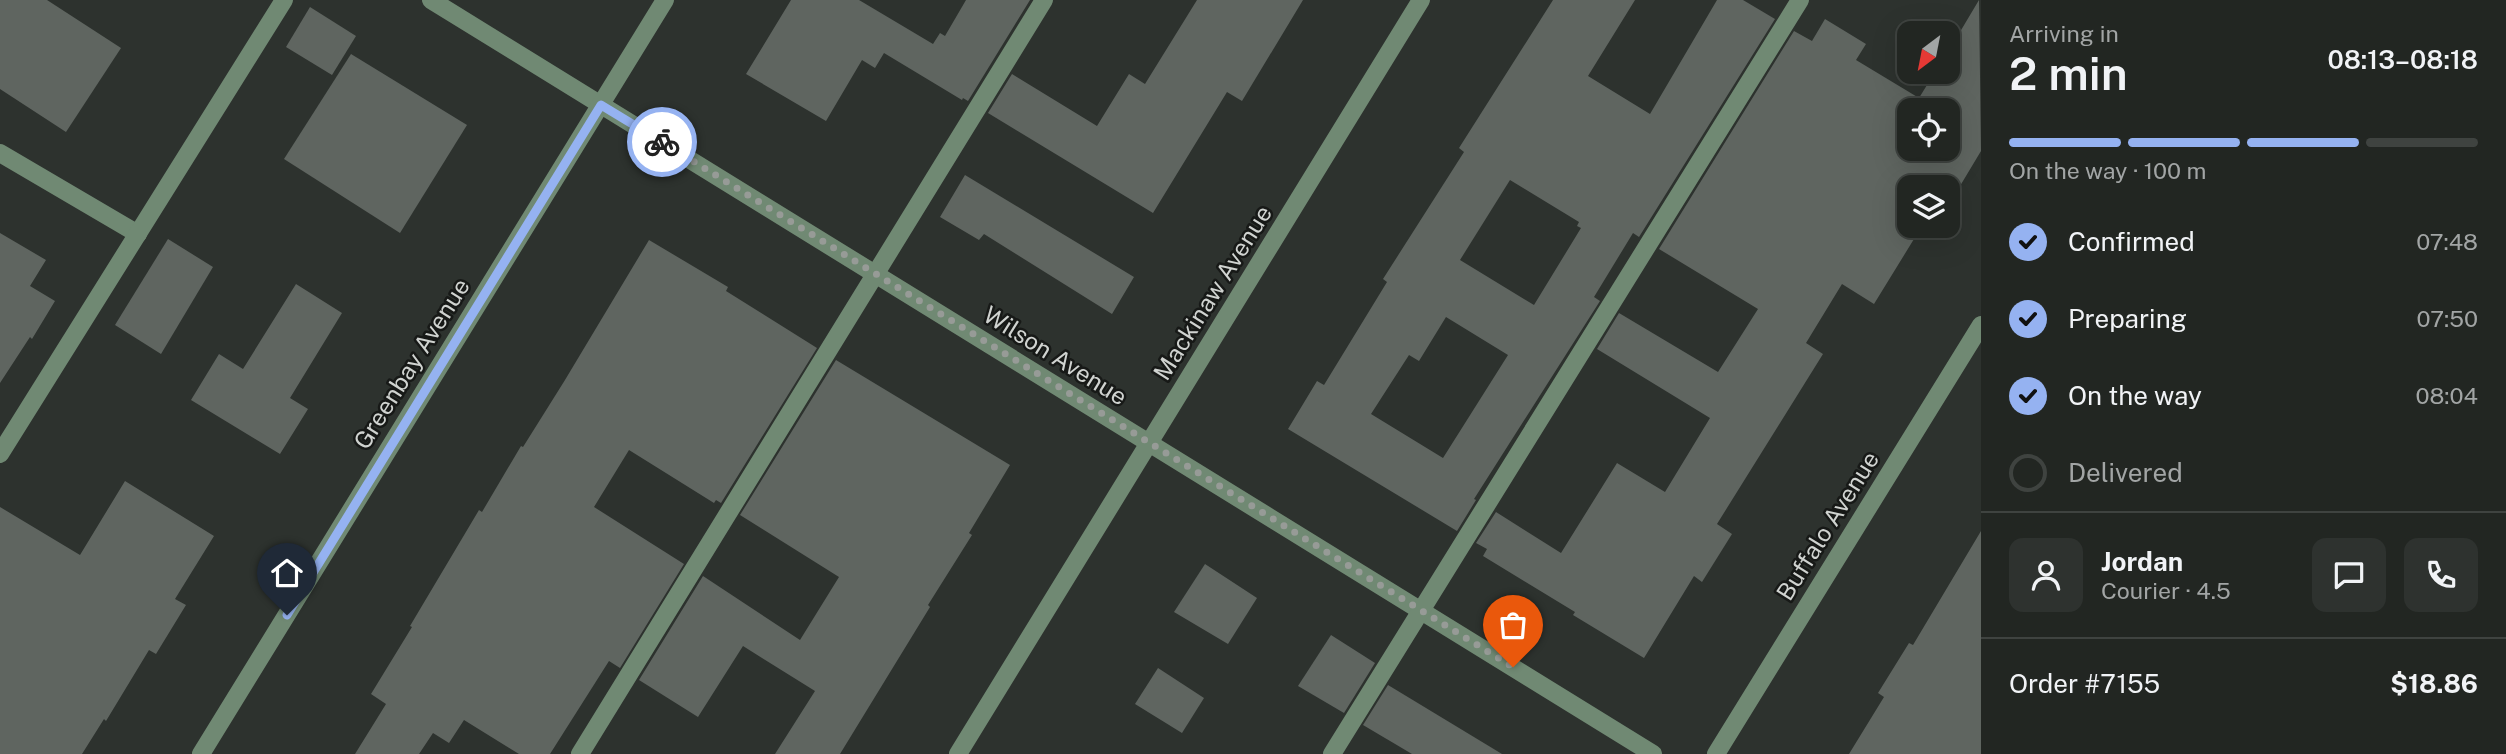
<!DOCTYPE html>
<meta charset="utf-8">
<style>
:root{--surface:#222622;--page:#2e322f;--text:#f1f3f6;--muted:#a2a5a5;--line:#3f4340;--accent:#95b2f1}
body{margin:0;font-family:"Public Sans",sans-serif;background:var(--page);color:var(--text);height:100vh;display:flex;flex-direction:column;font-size:26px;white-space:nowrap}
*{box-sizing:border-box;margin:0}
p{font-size:23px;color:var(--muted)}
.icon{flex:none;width:38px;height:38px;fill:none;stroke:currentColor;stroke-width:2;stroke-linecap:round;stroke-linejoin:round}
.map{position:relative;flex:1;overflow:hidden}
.sheet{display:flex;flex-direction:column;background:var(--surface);width:525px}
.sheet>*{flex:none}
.needle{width:46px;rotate:212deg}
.fabs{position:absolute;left:1897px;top:21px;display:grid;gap:14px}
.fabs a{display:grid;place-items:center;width:63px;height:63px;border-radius:14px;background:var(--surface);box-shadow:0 7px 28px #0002,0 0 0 2px var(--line);font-size:35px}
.pin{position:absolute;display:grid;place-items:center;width:60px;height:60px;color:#fff;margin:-72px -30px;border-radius:50% 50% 50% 0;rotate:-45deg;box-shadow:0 0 7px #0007}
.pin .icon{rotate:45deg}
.courier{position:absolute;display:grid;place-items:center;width:70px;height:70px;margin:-35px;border:5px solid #95b2f1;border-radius:50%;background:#fff;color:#222;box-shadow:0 2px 9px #0007}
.head em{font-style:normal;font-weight:600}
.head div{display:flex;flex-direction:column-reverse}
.head{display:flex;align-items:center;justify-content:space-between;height:119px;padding:0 28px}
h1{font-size:46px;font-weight:600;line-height:52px}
.bar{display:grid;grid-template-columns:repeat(4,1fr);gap:10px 7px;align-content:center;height:84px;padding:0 28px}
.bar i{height:9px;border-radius:5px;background:var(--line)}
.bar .selected{background:var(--accent)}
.bar p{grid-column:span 4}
.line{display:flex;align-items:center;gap:18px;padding:0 28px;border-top:2px solid var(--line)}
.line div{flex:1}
.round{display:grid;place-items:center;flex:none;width:74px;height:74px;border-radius:14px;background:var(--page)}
ol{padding:0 28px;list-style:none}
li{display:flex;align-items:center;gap:21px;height:77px}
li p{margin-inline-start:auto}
li .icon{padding:7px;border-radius:50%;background:var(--accent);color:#111;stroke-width:4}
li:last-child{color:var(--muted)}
li i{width:38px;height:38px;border:4px solid var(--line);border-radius:50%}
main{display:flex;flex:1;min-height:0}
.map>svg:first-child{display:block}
.building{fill:#5f6560;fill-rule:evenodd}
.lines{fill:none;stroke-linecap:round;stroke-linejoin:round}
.minor{stroke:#708973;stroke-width:18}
.done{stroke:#979b97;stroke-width:7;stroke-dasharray:0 12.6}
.route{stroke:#95b2f1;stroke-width:9}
.labels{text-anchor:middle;stroke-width:5;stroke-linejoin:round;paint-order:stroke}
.street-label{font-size:24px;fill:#d0d3d0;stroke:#171917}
</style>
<main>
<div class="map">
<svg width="1981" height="754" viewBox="0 0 1981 754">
<rect width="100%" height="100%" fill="#2d322e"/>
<g class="building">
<path d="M0,0H47L121,48L66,132L0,89Z"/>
<path d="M791,0H859L933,44L940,33L945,36L966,0H1030L968,101L963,98L962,100L884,53L875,68L862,60L826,121L746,74Z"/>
<path d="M1197,0H1303L1242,101L1227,92L1153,213L988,113L1012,74L1097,126L1129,74L1145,84Z"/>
<path d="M1553,0H1635L1588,76L1650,114L1717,0H1743L1775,19L1639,237L1633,233L1594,297L1600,301L1474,499L1476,500L1457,531L1288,429L1317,381L1324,385L1387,282L1383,279L1464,152L1459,148ZM1510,180L1579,222L1577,226L1581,228L1534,305L1460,260ZM1446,317L1508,355L1443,458L1371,414L1409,355L1419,361Z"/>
<path d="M1979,0L1981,151L1948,206V184L1945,187H1909V226H1922L1874,304L1842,284L1806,343L1823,354L1717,524L1732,534L1702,582L1694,576L1644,658L1573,615L1575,612L1483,556L1487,549L1476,543L1496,512L1561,553L1617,463L1665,492L1710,418L1597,349L1619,313L1718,372L1758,309L1659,249L1794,31L1812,41L1825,19L1866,44L1856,60L1919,98L1935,72H1948V52ZM1909,110H1948V149H1909Z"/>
<path d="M310,7L356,36L332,75L286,47Z"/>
<path d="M351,54L467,125L400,233L284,159Z"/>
<path d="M965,175L1134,277L1112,314L984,234L979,240L940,217Z"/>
<path d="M0,233L46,260L30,286L55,301L32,339L30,337L0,383Z"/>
<path d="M168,239L213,267L161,354L115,325Z"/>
<path d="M649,240L728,287L726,291L817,348L721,503L716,500L714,503L629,450L594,507L684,564L620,668L609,661L550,754H519L464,720L449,743L433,733L419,754H355L386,704L371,694L412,627L410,626L479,510L482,512L521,446L523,447L565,380Z"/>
<path d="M296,284L342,313L290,398L308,409L280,454L191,400L219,354L243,369Z"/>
<path d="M836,360L1010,465L969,533L972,535L928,605L930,607L840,754H775L815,691L743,646L698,717L639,680L703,576L800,640L839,577L740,515Z"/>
<path d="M125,481L214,536L175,599L186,605L156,654L149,650L106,721L104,719L82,754H0V507L80,555Z"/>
<path d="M1981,531V754H1849L1884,697L1878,693L1909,643L1913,645Z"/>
<path d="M1205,564L1257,598L1228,644L1174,612Z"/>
<path d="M1331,635L1375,663L1344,713L1298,686Z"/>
<path d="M1158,668L1204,698L1182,733L1135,704Z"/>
<path d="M1388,685L1502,754H1412L1363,725Z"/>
</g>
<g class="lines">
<g class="minor">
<path d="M431,0L1653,754"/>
<path d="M0,153L138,234"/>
<path d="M0,454L284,0"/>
<path d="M201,754L665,0"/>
<path d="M580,754L1044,0"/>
<path d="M958,754L1421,0"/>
<path d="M1332,754L1800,0"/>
<path d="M1716,754L1981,325"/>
</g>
</g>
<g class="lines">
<path class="done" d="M662,142L1513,667"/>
<path class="route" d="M287,615L601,105L662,142"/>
</g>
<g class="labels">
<g class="street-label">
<text transform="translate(1213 293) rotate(-58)" y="8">Mackinaw Avenue</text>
<text transform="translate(1055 356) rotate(32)" y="8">Wilson Avenue</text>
<text transform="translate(412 364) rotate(-58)" y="8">Greenbay Avenue</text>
<text transform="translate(1828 526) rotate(-58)" y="8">Buffalo Avenue</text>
</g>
</g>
</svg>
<div class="fabs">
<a><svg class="needle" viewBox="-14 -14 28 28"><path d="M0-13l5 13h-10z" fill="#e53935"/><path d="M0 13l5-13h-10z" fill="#a2a5a5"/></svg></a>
<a><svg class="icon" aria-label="locate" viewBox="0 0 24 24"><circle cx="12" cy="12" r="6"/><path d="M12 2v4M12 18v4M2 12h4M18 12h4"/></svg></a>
<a><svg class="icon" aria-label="layers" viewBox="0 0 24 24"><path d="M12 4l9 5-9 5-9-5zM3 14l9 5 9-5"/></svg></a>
</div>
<div class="pin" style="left:1513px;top:667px;background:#ea580c"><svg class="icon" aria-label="bag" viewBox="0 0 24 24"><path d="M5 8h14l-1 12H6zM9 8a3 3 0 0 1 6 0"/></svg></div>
<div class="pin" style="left:287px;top:615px;background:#1f2937"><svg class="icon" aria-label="home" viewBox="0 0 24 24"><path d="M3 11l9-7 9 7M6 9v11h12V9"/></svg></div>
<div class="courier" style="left:662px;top:142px"><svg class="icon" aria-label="bike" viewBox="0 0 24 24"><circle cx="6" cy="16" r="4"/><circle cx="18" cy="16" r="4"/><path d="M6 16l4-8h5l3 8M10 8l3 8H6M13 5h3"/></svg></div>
</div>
<section class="sheet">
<div class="head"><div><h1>2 min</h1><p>Arriving in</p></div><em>08:13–08:18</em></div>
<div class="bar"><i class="selected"></i><i class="selected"></i><i class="selected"></i><i></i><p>On the way · 100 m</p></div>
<ol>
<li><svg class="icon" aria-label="check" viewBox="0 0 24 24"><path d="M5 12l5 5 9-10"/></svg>Confirmed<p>07:48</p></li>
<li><svg class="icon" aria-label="check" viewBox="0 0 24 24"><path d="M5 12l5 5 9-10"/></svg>Preparing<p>07:50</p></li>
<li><svg class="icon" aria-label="check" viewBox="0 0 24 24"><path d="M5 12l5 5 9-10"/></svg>On the way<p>08:04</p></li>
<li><i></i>Delivered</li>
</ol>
<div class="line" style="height:126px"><a class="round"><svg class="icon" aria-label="person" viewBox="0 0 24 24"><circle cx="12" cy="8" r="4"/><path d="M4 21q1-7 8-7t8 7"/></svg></a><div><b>Jordan</b><p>Courier · 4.5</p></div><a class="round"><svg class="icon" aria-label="chat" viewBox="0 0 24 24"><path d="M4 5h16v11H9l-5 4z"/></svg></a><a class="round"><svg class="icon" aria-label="phone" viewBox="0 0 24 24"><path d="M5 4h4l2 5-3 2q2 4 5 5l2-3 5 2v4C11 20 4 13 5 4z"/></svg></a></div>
<div class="line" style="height:91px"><div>Order #7155</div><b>$18.86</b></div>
</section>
</main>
